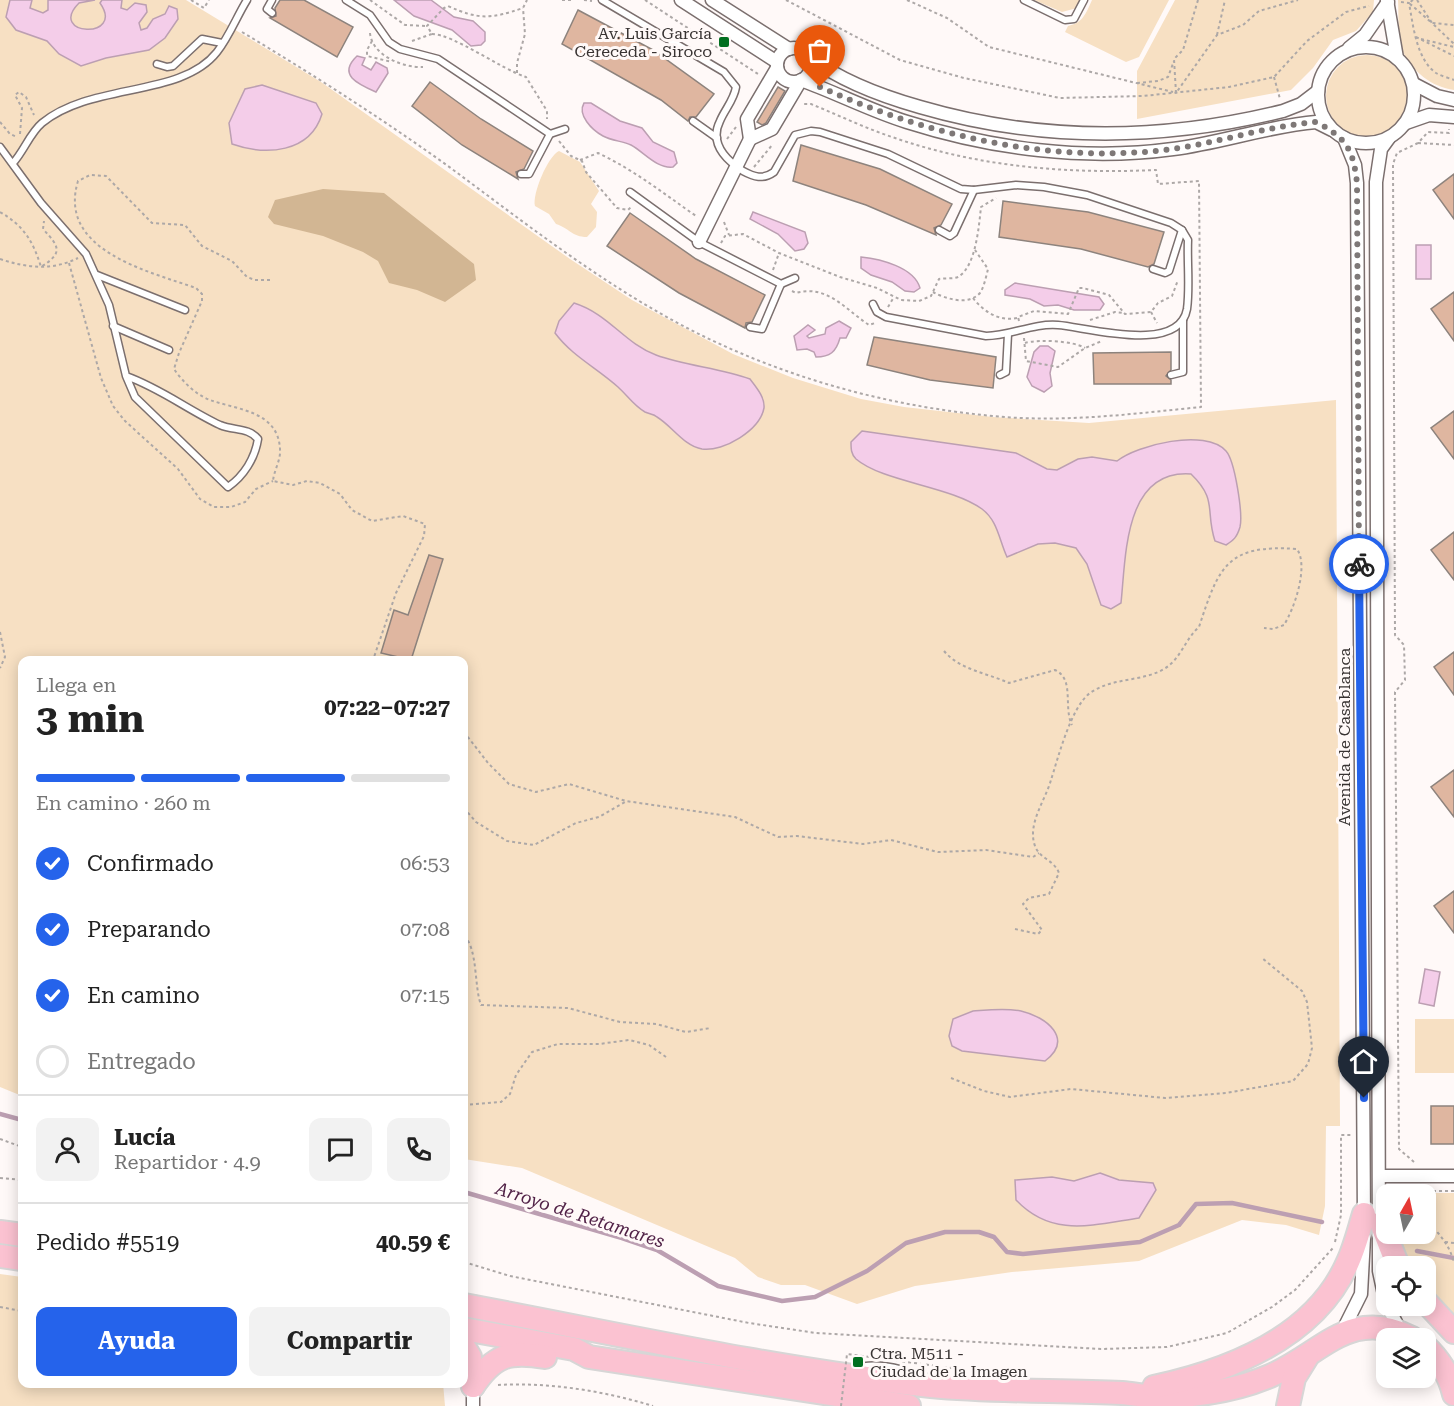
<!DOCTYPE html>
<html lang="es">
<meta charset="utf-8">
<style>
:root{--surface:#fff;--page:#f2f2f2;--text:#222;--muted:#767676;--line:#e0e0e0;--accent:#2563eb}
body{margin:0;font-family:"Roboto Serif",serif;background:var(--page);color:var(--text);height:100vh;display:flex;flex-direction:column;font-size:22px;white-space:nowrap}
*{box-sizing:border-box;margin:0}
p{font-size:20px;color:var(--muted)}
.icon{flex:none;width:33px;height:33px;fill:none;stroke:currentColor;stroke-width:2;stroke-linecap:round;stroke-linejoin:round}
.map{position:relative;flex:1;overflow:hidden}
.side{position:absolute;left:18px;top:656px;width:450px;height:732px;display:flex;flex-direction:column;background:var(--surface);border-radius:12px;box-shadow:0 3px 15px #0003}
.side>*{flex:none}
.needle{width:39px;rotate:9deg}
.buttons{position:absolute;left:1376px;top:1184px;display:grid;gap:12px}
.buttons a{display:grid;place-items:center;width:60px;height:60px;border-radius:12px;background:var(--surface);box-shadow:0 3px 15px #0003;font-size:30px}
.pin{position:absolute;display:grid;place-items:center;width:51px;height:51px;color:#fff;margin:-62px -26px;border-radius:50% 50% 50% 0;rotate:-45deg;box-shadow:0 0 6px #0007}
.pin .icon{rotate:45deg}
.courier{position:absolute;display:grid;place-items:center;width:60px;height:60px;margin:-30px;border:4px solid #2563eb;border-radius:50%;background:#fff;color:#222;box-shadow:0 2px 8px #0007}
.head em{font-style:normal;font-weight:700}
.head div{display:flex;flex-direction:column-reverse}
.head{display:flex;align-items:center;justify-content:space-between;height:102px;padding:0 18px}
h1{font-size:39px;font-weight:700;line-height:45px}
.bar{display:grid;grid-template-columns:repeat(4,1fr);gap:9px 6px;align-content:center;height:72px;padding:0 18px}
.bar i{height:8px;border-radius:4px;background:var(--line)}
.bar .selected{background:var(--accent)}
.bar p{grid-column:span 4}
.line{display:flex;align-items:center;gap:15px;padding:0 18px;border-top:2px solid var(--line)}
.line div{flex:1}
.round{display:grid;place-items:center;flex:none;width:63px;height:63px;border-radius:12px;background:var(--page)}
ol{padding:0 18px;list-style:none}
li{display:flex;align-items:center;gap:18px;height:66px}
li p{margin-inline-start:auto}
li .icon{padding:6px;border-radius:50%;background:var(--accent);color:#fff;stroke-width:4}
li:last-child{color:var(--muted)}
li i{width:33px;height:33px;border:3px solid var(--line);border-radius:50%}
.action{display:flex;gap:12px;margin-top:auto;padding:12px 18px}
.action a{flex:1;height:69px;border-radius:12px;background:var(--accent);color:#fff;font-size:24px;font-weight:700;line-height:69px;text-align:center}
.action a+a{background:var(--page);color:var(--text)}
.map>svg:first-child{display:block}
.green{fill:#f7e0c3}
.forest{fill:#d2b693}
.water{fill:#f4cde9;stroke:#bc9fb2;stroke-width:1.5}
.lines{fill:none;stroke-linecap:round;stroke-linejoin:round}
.stream{stroke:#bc9fb2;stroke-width:4.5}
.building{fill:#dfb6a0;stroke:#8d837d;stroke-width:1.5}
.lane-casing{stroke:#7b6f6e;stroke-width:9}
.street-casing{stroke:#7b6f6e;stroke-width:15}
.highway-casing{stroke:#d7d6d6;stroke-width:26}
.path{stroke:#ada8a7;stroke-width:2;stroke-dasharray:3 3;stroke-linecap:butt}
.lane{stroke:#fff;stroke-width:6}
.street{stroke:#fff;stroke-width:12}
.highway{stroke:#fbc2d1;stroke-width:22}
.path-bridge{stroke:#ada8a7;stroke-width:2;stroke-dasharray:3 3;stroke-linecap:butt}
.done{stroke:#7e7877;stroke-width:6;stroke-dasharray:0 10.8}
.route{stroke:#2563eb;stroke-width:8}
.poi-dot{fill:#016f20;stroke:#fff9f8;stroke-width:2}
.labels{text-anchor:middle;stroke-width:6;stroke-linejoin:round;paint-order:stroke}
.poi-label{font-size:16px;fill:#383332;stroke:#fff9f8;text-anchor:end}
.street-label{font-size:16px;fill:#383332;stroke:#fff9f8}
.water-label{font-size:18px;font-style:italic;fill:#512247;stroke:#fff9f8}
</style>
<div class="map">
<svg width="1454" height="1406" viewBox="0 0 1454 1406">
<rect width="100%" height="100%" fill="#fff9f8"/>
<g class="green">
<path d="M0,0H186L321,82L570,259L632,300L733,354L793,378L861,399L904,407L993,417L1089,423L1336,400L1340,1126H1326L1325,1206L1319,1235L1286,1225L1242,1220L1139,1261L1012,1272L915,1286L857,1304L805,1285H781L758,1277L735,1258L522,1168L464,1159V660H22V1096L0,1087Z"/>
<path d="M1034,0H1080L1077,8L1062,12Z"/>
<path d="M1092,0H1169L1139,57L1126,62L1065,32L1068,26C1083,23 1086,13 1092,0Z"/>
<path d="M1175,0H1374L1373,12L1356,31L1333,40L1313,68L1291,90L1137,119V71Z"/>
<path d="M1398,0H1454V90C1432,87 1413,72 1403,52C1397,39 1399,15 1398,0Z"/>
<circle cx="1367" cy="96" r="41"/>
<path d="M559,151L580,162L599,191L591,204L597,212L596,227L587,237C572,237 569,228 556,224L549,214L535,206C532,194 548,156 559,151Z"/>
<rect x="1415" y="1019" width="39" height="54"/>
<path d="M1409,1193H1454V1323L1425,1292V1266H1405L1392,1233H1425V1194Z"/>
<path d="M0,1274L22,1277V1383H443L445,1406H0Z"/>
</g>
<path class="forest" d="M323,189L384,193L474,264L476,280L445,302L417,290L389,283L378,261L363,252L323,236L274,224L268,217L275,200Z"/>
<g class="water">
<path d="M10,0H32L30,8L43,13L48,10V0H95L79,3C46,36 126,40 100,3L102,0H122L121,8L127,10L135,3L146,5L147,12L139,23L141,30L147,28L153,19L165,14L169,6L177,9L178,19L165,38L149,50L106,58L81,66L59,54L47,41L16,30L6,17Z"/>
<path d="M394,0H431L454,17L473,21L485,32V41L481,45L471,46L452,30L414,16Z"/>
<path d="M357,56L365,58L362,65L371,70L376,62L387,68L388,73L376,92C358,84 337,75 357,56Z"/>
<path d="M262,85L316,103L322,114C310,153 266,156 232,144L229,123L245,89Z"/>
<path d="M584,103H591L620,121L642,128L653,142L674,152L677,163L673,167C657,169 644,152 631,145C623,141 612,141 603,136C592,130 577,115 584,103Z"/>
<path d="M753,212L805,232L808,243L804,249L795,251L778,234L750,219Z"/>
<rect x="1416" y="245" width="15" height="34"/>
<path d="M861,257C880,259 914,267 920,288L914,292L905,291L892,282L871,275L861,268Z"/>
<path d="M1015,283L1099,297L1104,304L1100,310H1074L1058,305L1044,306L1030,299L1005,295V290Z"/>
<path d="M574,303C609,314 624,343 656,355C686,366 720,368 750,379C756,387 765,397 764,408C760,430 724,452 702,449C684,446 672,426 657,417C654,414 649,414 645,412C634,406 627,395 618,387C597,368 572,356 555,333L559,321Z"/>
<path d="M839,321L851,328L846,338H840C836,352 830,357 816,357L814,352L807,349L797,350L794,336L808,325L815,330L807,336L809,338L825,334L826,328Z"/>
<path d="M1040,346H1048L1055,351L1050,373L1052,386L1044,392L1032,386L1027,377L1034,352Z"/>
<path d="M862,431L1016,453L1047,469L1057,470L1078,459L1092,457L1117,461C1137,445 1205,428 1226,451C1235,461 1243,514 1240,527C1237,537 1234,540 1226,545L1215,541C1205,511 1218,500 1191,474C1124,469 1126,556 1121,603L1111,609L1101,605L1087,564L1076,548L1055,543L1038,544L1007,557C999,540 998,521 982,509C950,486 883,482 856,459C851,454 851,449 851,442Z"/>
<path d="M1425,969L1440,972L1434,1006L1419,1003Z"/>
<path d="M973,1011C988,1010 1006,1008 1021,1011C1047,1017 1074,1039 1045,1061L962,1051L952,1046L949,1036L953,1019Z"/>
<path d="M1100,1173L1119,1180L1153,1183L1156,1190L1139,1218C1092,1225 1052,1238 1016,1200L1015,1180L1052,1177L1074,1181Z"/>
</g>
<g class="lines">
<g class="stream">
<path d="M0,1114L22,1120"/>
<path d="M464,1192L622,1238L657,1250L718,1286L782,1301L815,1297L867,1271L906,1243L945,1232H979L994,1237L1007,1252L1023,1254L1140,1242L1179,1225L1196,1204L1232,1203L1322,1222"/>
<path d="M1417,1251L1454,1258"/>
</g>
</g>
<g class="building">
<path d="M280,0H304L353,27L337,57L270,18L276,16L275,8Z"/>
<path d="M578,10L653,50L714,94L696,117H690L688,121L661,100L562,44Z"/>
<path d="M430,82L481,119L533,151L524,169L516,172L518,179L462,145L412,106Z"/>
<path d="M778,87L785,91L766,123L762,125L757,122Z"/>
<path d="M801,145L880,169L952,204L941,225L934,228L936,235L866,205L793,181Z"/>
<path d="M1454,174V219L1433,190Z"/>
<path d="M1003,201L1088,212L1164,232L1154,264L1148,267L1081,249L999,237Z"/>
<path d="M630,213L696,259L765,295L752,322L746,323L745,328L679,293L607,246Z"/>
<path d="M1454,292V341L1431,309Z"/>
<path d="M874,337L996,357L993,388L930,380L867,365Z"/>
<path d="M1171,352V370L1166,376L1171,380V384H1094L1093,353Z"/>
<path d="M1454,411V459L1431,428Z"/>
<path d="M1454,532V580L1431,550Z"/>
<path d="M429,555L443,559L411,660L381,653L394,610L408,615Z"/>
<path d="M1454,652V695L1434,667Z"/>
<path d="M1454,770V817L1431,787Z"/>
<path d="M1454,891V933L1434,906Z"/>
<rect x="1431" y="1106" width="23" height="38"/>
</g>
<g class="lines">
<g class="lane-casing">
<g id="lane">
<path d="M346,0L370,15L389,42L400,49L438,59L550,134L565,129"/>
<path d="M602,0L724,72L736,87C734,100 725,109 720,121C709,143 726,160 743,171C754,177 763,180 774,172L795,135L811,131L820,132L888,154L961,189L974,190L1016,185L1044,187L1087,195L1171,223L1182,230L1188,240C1187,262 1190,287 1187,309C1179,355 1086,327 1058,325C1033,323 1010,336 986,336L886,317L877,312L873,304"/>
<path d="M1024,0L1065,20L1074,19L1084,0"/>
<path d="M272,13L267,9L272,0"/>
<path d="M157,64L167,67L173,66L202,39L222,43"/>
<path d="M693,121L717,138"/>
<path d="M0,147L41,203L86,254L109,305L126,376L135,397L228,487C244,476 255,458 258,439C248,427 234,431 220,425C188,410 160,388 126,376"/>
<path d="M13,163C24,151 30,133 42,123C92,82 181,98 217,52C229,37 237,16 247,0"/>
<path d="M521,174H529L550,134"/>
<path d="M630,192L699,242L781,284L795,278"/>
<path d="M939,230L950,236L954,233L974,190"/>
<path d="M1153,269L1165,273L1169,271L1182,230"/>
<path d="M97,275L185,310"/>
<path d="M113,326L169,350"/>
<path d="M750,327L762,329L781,284"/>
<path d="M1000,375L1006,372L1008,334"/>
<path d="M1171,375L1183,372V320"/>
<path d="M856,1368C871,1363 900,1366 913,1375"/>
</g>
</g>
<g class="street-casing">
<g id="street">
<path d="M681,0L777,62"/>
<path d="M712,0L789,49"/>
<path d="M1387,0L1397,58"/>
<circle cx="1366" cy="95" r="48"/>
<path d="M1349,48L1365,35L1388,2"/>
<circle cx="794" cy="65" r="17"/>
<path d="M809,57C841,81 881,96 920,107C1040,142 1162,141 1283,111L1301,104L1318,91"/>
<path d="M777,68L747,119L750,139L772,129L801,80C837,93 871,111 907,122C992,149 1085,161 1173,149C1221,143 1268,126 1316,122L1332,130"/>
<path d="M1414,84L1437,96L1454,100"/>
<path d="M1406,123L1429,115L1454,117"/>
<path d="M1344,138L1355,165L1357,183L1364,1218"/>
<path d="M699,242L750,139"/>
<path d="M1381,1176H1454"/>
<path d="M1386,1304L1379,1271L1376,182L1381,149L1389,138"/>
<path d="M1387,1305L1401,1332"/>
<path d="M1342,1332L1361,1294L1364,1238"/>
<path d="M473,1386V1406"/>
</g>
</g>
<g class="highway-casing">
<g id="highway">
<path d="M1381,1223L1398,1266"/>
<path d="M0,1232L22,1235"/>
<path d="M0,1256L22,1259"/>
<path d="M1425,1301L1454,1332"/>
<path d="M464,1305C619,1334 774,1369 931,1386C995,1392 1058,1390 1122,1393C1135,1394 1148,1397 1161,1397C1199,1396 1235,1391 1270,1376C1322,1354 1350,1306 1412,1338"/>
<path d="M464,1329L574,1349L589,1357L909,1406"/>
<path d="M1425,1346C1440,1360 1449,1374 1454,1394"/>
<path d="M464,1347L470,1357L473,1386"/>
<path d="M473,1386C494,1355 509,1351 545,1357"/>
<path d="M1154,1387C1228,1371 1315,1338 1348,1262C1355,1247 1359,1230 1364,1214"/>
<path d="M1288,1406L1294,1378L1307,1357"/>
</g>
</g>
<g class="path">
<path d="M191,0L204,8L209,0"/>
<path d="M370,0L405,25L427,26"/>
<path d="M562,0H573"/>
<path d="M584,0L592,1"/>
<path d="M645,0L758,74"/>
<path d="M786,0L900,60L964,78L1060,98L1143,96L1229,87L1274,77L1307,41L1346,12L1369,6"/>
<path d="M907,0L947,18L989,47L1173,92"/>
<path d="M1198,0L1183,50L1174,59L1176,93L1217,35L1243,25L1259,11L1298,0"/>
<path d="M1413,0L1409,3L1432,23L1454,25"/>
<path d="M1417,0L1432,23L1454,44"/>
<path d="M1401,2L1409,3C1413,24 1416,59 1436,73C1441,76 1449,78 1454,80"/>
<path d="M242,32C312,74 381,118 448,166C525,223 601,283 687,328C782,377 886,406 993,416C1063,423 1131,414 1201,407L1199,181L1158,184L1156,170C1066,174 978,167 892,137C865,128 838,115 811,104H802"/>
<path d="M370,33C372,56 404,68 423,67"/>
<path d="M432,34C453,34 501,69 526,77L547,111V119"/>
<path d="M1217,35L1225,0"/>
<path d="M1416,37L1454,56"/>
<path d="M1421,39L1454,47"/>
<path d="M372,41L367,50V56L392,62"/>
<path d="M412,41L432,34L427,26L444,8L448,6C479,20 491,19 523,8L527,0"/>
<path d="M517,73V63L525,34L523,8"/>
<path d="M1274,77L1280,99"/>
<path d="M1137,83L1158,81L1168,77L1174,61"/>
<path d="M0,122L10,134L17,137"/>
<path d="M20,134L22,108L15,95L19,92L26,97L34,115"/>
<path d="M727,139L736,127"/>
<path d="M559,141L571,156L582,161L586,172L617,208L628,210L632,206"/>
<path d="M1418,143L1454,145"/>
<path d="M580,160L598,153C634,170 663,193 696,216"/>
<path d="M754,167L773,144"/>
<path d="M0,212C24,226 33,241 41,267C63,253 60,247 43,229L44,221"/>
<path d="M724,222L729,235"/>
<path d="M721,243L725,236L743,234L779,253L840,277L877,288L901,300L919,301L931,296L939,279C945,278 953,279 958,277C976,267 979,225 981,207L996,198"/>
<path d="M0,259C27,268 52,271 78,258"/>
<path d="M69,263L101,378L113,406L125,421L178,469L200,499L214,507H231L245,502L256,489L273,481"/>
<path d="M773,270L779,253"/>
<path d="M270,280H255L247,277L232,261L202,246L185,225L152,223L106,176L90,175L78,181C57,250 147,271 196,288L202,294V301L179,353L174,369C182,381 196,395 210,400C238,410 278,411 280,449C281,460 274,470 273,481L293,485L307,481L320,483L340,494L352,510L372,521L403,516L425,524L424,536L396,593L373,660"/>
<path d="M792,291L796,293C827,284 846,310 869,325L875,323"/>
<path d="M933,292C946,299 968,306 980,293C984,287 986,277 988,269L975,250"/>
<path d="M973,298C983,311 999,322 1017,318"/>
<path d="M888,307L894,297"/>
<path d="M1151,312L1157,323"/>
<path d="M1090,320L1115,312L1124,313"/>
<path d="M1019,321L1018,317L1034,311L1068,314L1079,288H1083L1109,295L1125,314L1151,312L1158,303L1172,296L1178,280"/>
<path d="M1024,338L1026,361L1058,367L1085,348L1102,341"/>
<path d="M1025,343C1039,339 1074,341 1085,348"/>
<path d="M0,632L5,657L0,668"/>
<path d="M944,651C960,670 987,673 1009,683L1055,670C1075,679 1063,707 1072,725"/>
<path d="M464,732L488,763L509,784L536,792L569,784L626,801L735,817L778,837L797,836L863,844L891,840L938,852L986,850L1033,857L1039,853"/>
<path d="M464,808L476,822L507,841L534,845L576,823L599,817L625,802"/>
<path d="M1015,929L1038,934L1042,930L1023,904L1029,898L1049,894L1059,873C1054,860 1039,858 1035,846C1027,824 1045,801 1051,780C1058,758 1071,707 1090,693C1113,677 1142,682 1164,669C1181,659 1185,639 1199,627C1219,566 1227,544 1297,549C1309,567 1294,609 1284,625L1273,629L1264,628"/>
<path d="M464,936C478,948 474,987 481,1005L568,1008L620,1022L656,1024L686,1032L711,1028"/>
<path d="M951,1078L984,1091L1010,1097L1071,1089L1165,1098L1226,1093L1293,1081L1308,1064L1312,1048L1307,1002L1302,991L1262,958"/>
<path d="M464,1105L501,1102L510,1094L516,1075L532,1052L558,1044H599L629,1040L649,1045L666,1057"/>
<path d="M0,1139L22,1147"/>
<path d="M1414,1162L1399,1149L1395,692L1405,680L1404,645L1395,635L1393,164L1397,153L1418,143L1428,132L1449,133V129"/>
<path d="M0,1178L22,1180"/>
<path d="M1418,1188V1191H1454"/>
<path d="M1425,1219C1438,1232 1450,1245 1454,1263"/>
<path d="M1335,1242L1341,1215V1135H1351"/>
<path d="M1445,1242L1454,1243"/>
<path d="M464,1262L510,1276L749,1323L816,1333L1101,1349L1167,1347L1227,1333L1272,1307L1295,1290L1333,1248"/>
<path d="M0,1307L22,1311"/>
<path d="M433,1383L454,1386"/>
<path d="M498,1385C549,1382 604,1391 653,1406"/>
</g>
<use href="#lane" class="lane"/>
<use href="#street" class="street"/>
<use href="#highway" class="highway"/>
<path class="path-bridge" d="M841,1406L847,1354L952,1368"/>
</g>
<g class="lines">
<path class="done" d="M820,87C929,136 1052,165 1173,149C1221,142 1268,126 1316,122C1346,138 1353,148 1357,183L1359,564"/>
<path class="route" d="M1359,564L1364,1098"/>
</g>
<g class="poi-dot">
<rect x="718" y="36" width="12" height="12" rx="3"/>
<rect x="852" y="1356" width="12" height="12" rx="3"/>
</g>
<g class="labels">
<g class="poi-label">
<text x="712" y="39">Av. Luis García<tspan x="712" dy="18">Cereceda - Siroco</tspan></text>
<text x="870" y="1359" text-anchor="start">Ctra. M511 -<tspan x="870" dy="18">Ciudad de la Imagen</tspan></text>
</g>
<g class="street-label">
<text transform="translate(1344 737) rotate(-90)" y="6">Avenida de Casablanca</text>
</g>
<g class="water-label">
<text transform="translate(580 1215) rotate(18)" y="6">Arroyo de Retamares</text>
</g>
</g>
</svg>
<div class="buttons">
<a><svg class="needle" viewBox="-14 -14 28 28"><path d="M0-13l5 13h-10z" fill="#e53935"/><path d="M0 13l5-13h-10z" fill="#767676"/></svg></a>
<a><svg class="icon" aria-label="locate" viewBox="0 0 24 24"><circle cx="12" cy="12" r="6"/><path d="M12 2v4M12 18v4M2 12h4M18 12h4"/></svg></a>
<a><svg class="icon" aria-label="layers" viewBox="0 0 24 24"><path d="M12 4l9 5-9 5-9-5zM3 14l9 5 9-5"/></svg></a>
</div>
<div class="pin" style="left:820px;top:87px;background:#ea580c"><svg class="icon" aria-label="bag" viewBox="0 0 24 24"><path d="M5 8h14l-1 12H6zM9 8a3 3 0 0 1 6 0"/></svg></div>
<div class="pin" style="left:1364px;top:1098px;background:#1f2937"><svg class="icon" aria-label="home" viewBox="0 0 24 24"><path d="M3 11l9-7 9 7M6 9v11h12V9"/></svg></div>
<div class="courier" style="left:1359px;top:564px"><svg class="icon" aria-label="bike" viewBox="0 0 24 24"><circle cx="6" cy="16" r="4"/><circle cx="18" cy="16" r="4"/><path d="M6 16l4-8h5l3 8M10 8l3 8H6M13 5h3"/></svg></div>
<section class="side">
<div class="head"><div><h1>3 min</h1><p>Llega en</p></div><em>07:22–07:27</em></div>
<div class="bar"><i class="selected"></i><i class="selected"></i><i class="selected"></i><i></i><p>En camino · 260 m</p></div>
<ol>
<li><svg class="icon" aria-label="check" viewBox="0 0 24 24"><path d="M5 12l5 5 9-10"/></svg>Confirmado<p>06:53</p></li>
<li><svg class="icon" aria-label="check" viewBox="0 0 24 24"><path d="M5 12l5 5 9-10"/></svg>Preparando<p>07:08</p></li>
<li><svg class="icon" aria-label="check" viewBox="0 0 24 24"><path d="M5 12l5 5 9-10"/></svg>En camino<p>07:15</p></li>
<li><i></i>Entregado</li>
</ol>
<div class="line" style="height:108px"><a class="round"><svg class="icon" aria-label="person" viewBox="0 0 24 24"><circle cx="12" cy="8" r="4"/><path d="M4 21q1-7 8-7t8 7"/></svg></a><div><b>Lucía</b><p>Repartidor · 4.9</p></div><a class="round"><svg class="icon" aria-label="chat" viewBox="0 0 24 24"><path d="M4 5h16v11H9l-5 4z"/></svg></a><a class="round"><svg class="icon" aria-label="phone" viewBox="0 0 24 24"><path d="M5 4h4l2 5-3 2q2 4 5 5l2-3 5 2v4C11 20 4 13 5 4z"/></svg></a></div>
<div class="line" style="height:78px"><div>Pedido #5519</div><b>40.59 €</b></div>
<div class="action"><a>Ayuda</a><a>Compartir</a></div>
</section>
</div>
